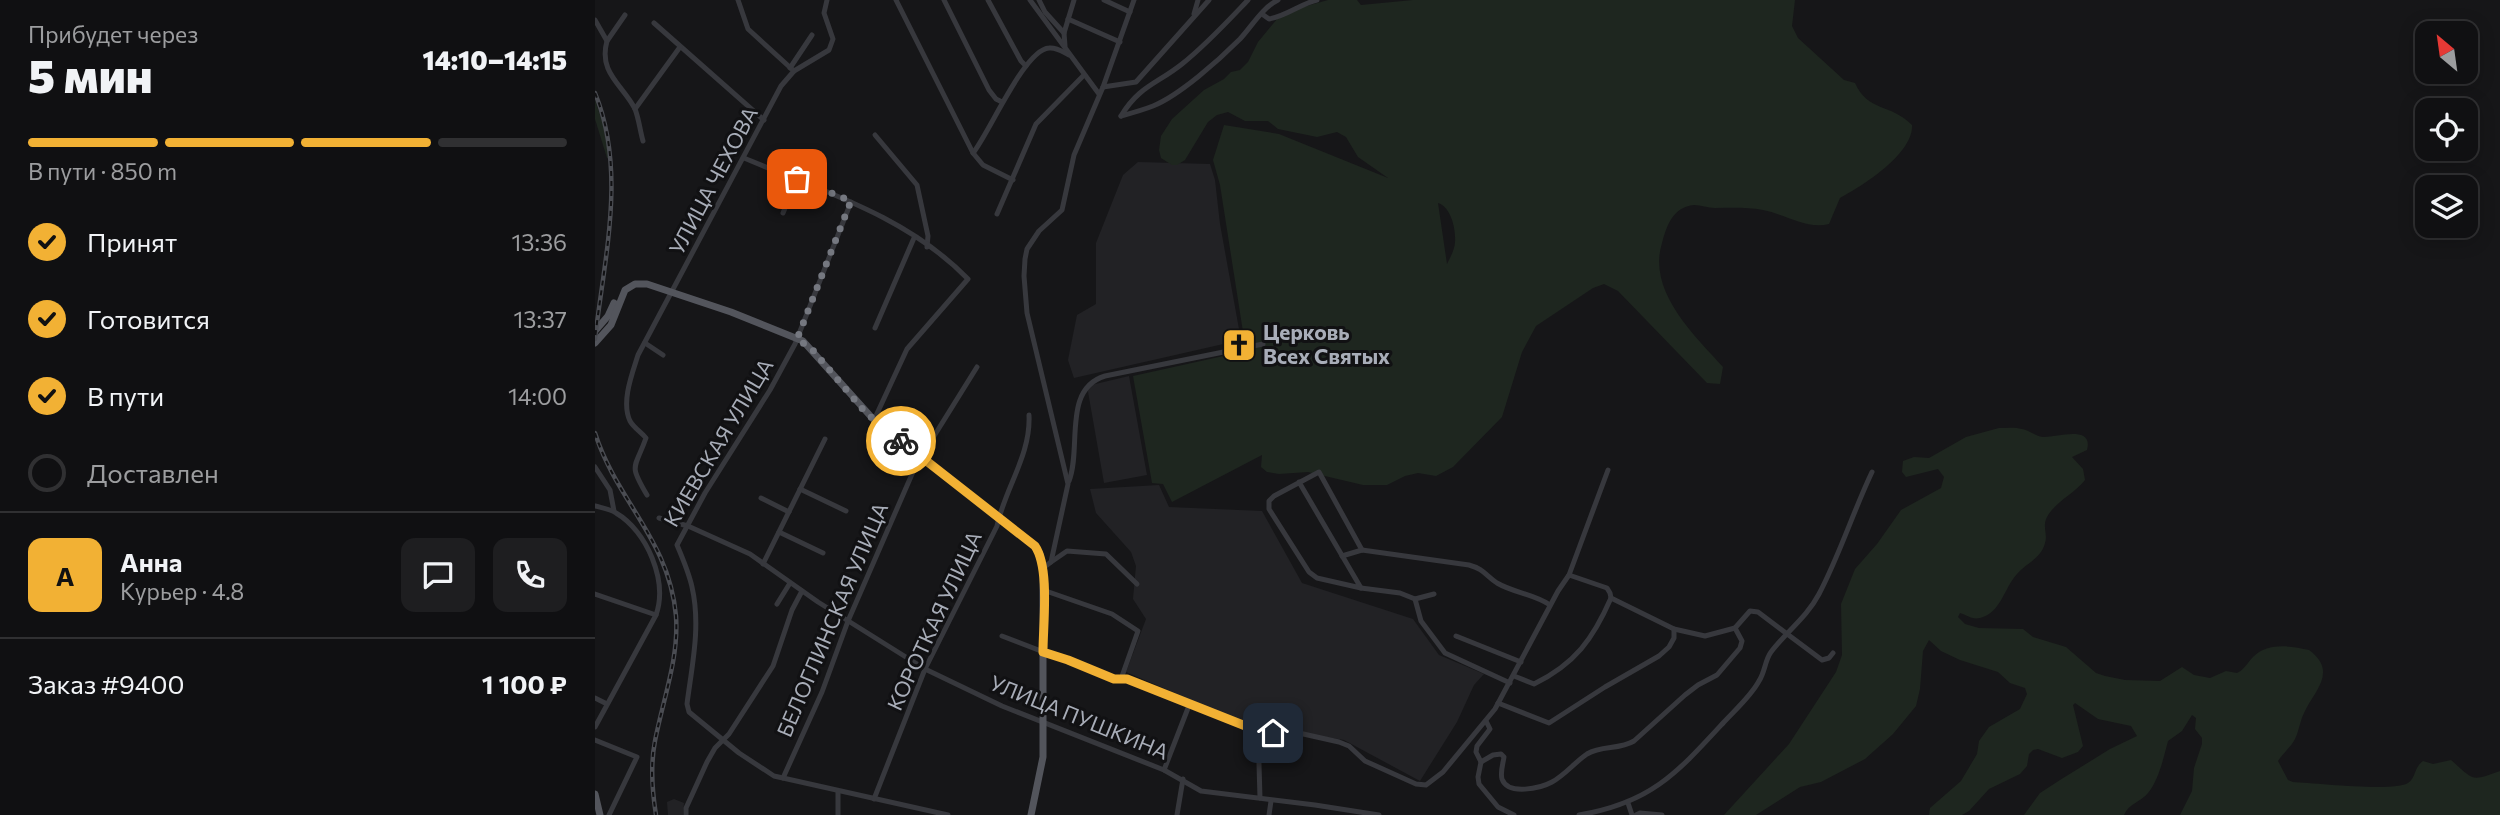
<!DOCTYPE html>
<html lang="ru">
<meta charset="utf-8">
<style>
:root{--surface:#101012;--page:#1e1e20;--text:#f1f3f6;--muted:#9c9d9f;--line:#303032;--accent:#f2b134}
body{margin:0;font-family:Commissioner,sans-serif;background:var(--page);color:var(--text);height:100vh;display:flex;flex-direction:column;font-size:26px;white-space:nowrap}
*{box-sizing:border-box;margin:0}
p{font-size:23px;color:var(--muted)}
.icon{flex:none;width:38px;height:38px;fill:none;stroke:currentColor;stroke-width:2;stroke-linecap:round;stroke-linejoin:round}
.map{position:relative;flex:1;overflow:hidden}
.side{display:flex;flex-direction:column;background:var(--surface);width:595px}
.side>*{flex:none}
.needle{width:46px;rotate:331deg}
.fabs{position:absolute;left:1820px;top:21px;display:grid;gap:14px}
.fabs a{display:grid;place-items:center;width:63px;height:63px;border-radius:14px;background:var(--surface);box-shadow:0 4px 18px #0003,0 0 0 2px var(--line);font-size:35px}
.pin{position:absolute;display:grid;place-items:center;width:60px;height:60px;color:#fff;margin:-30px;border-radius:14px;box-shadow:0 4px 10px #0006}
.courier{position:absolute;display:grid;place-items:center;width:70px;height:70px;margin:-35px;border:5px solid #f2b134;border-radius:50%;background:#fff;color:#222;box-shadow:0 2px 9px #0007}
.overview em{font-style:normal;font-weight:800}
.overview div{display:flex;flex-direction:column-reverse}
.overview{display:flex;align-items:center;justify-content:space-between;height:119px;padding:0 28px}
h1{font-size:46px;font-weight:800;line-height:52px}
.bar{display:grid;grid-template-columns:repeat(4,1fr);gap:10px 7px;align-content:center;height:84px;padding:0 28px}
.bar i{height:9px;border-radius:5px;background:var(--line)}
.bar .selected{background:var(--accent)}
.bar p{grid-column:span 4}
.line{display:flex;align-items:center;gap:18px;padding:0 28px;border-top:2px solid var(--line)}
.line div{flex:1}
.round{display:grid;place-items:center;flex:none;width:74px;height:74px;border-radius:14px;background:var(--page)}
ol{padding:0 28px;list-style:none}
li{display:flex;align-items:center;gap:21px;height:77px}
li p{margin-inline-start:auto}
li .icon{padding:7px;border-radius:50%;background:var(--accent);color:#111;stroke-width:4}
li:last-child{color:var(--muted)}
li i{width:38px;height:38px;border:4px solid var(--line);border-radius:50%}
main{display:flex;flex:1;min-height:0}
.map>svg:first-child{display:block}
.built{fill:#222225}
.green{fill:#1e261f;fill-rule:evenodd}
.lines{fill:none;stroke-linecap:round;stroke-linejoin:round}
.minor{stroke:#37383d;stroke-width:5}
.major{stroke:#53555c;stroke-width:7}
.rail-casing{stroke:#4a4c52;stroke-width:4.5}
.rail{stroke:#111113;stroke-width:2;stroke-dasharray:5;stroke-linecap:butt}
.done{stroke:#757880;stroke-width:7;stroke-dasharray:0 12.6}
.route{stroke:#f2b134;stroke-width:9}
.labels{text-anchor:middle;stroke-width:6;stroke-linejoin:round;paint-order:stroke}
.street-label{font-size:21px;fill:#a8adb8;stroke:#111113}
.poi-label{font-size:21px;font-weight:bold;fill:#a8adb8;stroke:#111113;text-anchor:start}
</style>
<main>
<section class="side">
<div class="overview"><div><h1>5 мин</h1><p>Прибудет через</p></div><em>14:10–14:15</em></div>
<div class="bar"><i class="selected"></i><i class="selected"></i><i class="selected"></i><i></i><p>В пути · 850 m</p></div>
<ol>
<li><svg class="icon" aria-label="check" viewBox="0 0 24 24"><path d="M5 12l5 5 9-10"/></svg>Принят<p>13:36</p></li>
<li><svg class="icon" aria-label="check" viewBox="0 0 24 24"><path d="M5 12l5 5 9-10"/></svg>Готовится<p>13:37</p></li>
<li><svg class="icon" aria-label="check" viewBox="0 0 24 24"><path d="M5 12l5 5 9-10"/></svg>В пути<p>14:00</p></li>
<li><i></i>Доставлен</li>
</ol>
<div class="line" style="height:126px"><b class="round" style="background:var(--accent);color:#111">А</b><div><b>Анна</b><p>Курьер · 4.8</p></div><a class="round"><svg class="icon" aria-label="chat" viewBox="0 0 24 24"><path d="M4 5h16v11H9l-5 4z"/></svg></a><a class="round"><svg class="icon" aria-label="phone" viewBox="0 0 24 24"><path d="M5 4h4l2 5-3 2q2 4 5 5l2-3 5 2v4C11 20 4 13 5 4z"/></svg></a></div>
<div class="line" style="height:91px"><div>Заказ #9400</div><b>1 100 ₽</b></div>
</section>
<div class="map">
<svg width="1905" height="815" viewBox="0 0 1905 815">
<rect width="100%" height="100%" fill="#161618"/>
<g class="built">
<path d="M543,162L615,164L620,180L625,224L646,340L479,378L473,360L482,315L501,304V243L528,175Z"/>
<path d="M534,376L552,475L509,483L492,386Z"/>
<path d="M564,485L574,507L667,511L707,583L818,619L844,655L889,674L879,685L862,722L825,781L749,740L718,735L695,728L643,720L531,672L551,619L538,599L541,566L536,552L501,513L495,489Z"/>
<path d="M79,799L89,803L88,815H73L72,802Z"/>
</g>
<g class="green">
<path d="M733,0H762L766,5L818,0H1200L1197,26L1203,38L1249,80L1260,83C1273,112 1295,103 1317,125C1319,153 1268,186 1245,198L1234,224C1212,230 1190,214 1168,210C1151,207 1137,208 1120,208C1113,208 1106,205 1099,205C1078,207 1072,225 1067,243C1052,291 1099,335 1128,367L1125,384L1112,383L1023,291L1009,284L998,288L941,326L927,352L907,417L858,467L841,476L823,473L810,476L792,485H768L713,472L684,474L672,472L666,467L667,455L577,502L568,484L557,483L538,376L651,351L625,185L618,160L629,125L684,134L793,178L763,157L751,137L742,132L722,137L683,129L673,121H650L633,112L622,115L613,122L590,160L582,165H577L566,158L564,150L566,136L577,119L609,90L629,79L636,72L645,70L653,62L663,42L687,13ZM843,203C856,207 861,229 860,242C860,249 855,258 852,264Z"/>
<path d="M0,100L8,124L14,158H12L0,119Z"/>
<path d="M1404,428C1411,428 1420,427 1427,429C1434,430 1440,436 1448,437C1460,438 1499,424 1492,450L1477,457L1488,469L1490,480C1479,494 1461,501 1452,517C1447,526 1453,535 1450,543C1446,559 1431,563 1422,574C1409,588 1406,613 1385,618C1377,620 1372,615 1365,613L1363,617L1370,624L1384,628L1428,629L1438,637L1471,647L1501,673L1510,676L1530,680L1565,681L1587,667L1599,675L1615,678L1631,671L1642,673C1650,669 1652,663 1658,657C1673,642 1696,646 1714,650C1744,672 1718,692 1709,713C1705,721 1704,731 1700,739C1696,747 1688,753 1683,761L1693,780L1698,782C1719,783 1800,792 1813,783C1821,778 1819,767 1828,761L1838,764L1856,760C1879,780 1875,782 1905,771V815H1585L1597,791L1599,768L1607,744V738L1600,729L1601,718L1597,715L1587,731L1573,741C1569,756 1564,780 1553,793C1546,802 1534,803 1529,815H1429L1445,793L1465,780L1515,749L1542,736L1536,726L1503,719L1480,703L1478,705L1488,746L1483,752L1467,758L1443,749L1438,750L1434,754L1432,766L1425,774L1394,789L1374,811L1367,815H1334L1335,808L1366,781L1382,754L1384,741L1394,727L1425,709L1432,694L1430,688L1415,683L1403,672L1365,660L1346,651L1334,640L1328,651L1325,689L1321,706L1298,734L1270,759L1226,782L1205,787L1161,815H1129L1194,744L1241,672L1247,655L1246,604L1260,569L1282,544L1306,510L1346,488L1349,477L1343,469L1311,477L1307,472L1308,461L1319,457L1334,458L1371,437Z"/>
</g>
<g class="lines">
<g class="minor">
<path d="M143,0L153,29L199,71"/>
<path d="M301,0L378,153L388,165L418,180"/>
<path d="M349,0L394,90L401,99L407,102"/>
<path d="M393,0L426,61L431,66"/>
<path d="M435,0L504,94"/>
<path d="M444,0L450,12L469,33"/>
<path d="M509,0L535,12"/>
<path d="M599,14L603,0"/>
<path d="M667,14L674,19C692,16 705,4 722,0"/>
<path d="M473,19L525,42"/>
<path d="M0,20L12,41C3,73 28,85 40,109C44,119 45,131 48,141"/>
<path d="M59,23L169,120"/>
<path d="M12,41L30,15"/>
<path d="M470,46L469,33L479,0"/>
<path d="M195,68L217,35"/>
<path d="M508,87L541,82L614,0"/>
<path d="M40,109L85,47"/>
<path d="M526,116C537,113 548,110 558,106C585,95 624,60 645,39C657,26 667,8 683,0"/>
<path d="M526,116C544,86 562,84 587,64C611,45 632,22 653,0"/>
<path d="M280,135L322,185L333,236L332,247"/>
<path d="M378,153C395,132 429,50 454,48C462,47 468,52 474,55"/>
<path d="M149,158C227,191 312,216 373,279L312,349L279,420"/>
<path d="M256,202L200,344L175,390L110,493L82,545C88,559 94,573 97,587C106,626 97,665 92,704L94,712L144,753L179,776L353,815"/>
<path d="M188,213L202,179"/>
<path d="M402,214L441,124L489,75"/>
<path d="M280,328L319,238"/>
<path d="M50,343L68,355"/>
<path d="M0,467L15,490L19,511"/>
<path d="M474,481C487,448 467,389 510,376L668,344"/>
<path d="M704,482L766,588L722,578L714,572L674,509V501L679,496L724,472L767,550"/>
<path d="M205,489L251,511"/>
<path d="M52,495C33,463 40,469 51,438C46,432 39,428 35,421C26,402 37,374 43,355L186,86L199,71L234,50L238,39L229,13L232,0"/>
<path d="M166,498L194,512"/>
<path d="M0,506C7,508 15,509 21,513C52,531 73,581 61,615L0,727"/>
<path d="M64,518L93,526L155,554L223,602L330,669L407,706L569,770L606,791L720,805L784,815"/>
<path d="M184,532L228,553"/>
<path d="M747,556L767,550L874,565C889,569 891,576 902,583C919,593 939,594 955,605"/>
<path d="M456,562L472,551L511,554L542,584"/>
<path d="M168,564L230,439"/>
<path d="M448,568L456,562L473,484L432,313L429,276L430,259L432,249L444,231L467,210L479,155L508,87L539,0"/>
<path d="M974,575L1012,588L1015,593L1016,598L1079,629L1110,636L1140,628"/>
<path d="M766,588L805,593L820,599L839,594"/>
<path d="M448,590L517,614L543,631L526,679"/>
<path d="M0,594L61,615"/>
<path d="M820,599L826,621L850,653L915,683"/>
<path d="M182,604L195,583"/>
<path d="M407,636L519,679H532L663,730L678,733L695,731L744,742L754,746L770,761L821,784L831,785L848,772L900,709L963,591L974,575L1013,470"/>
<path d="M861,636L926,662"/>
<path d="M919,676L939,684C980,664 998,639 1016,598"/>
<path d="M0,698L12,704"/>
<path d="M903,703L954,723L1010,687L1064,656L1074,647L1079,638V629"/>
<path d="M891,721L895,729L882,746L881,752L886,762L883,777L884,784L903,807L919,815"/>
<path d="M663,730L665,798"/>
<path d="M0,740L42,757L14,815"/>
<path d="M886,762L898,755L906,754L909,757C908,764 905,772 907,779C913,796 946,788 957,782C970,775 980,762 992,754C1007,745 1024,750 1039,741L1090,695L1103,685L1122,675L1145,648L1147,641L1140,628L1155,611L1163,612L1227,660L1234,658L1238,653"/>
<path d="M569,770L595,703"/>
<path d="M188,778L227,692L253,621L321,465L382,367"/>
<path d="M243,791V815"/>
<path d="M279,799L330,669L402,526C410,488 436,455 434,415"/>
<path d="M1033,803L1037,815"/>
<path d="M91,815V808L112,762L120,748L134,734L178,666L197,610L207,591"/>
<path d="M582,815L588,779"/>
<path d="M674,815L676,801"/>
<path d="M984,815C1056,803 1082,773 1129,722C1141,709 1156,696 1164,681C1170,672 1170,660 1176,652C1191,632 1212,617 1224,594C1245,554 1258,512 1277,472"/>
<path d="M1041,815L1045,813L1067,815"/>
</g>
<g class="major">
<path d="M0,331L13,316L19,303"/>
<path d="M0,343L16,325L30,290L40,284H52L136,312L208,341L279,420L440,546L445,554L448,568V757L436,815"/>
<path d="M0,794L5,815"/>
</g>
<g class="rail-casing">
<g id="rail">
<path d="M0,93C32,171 9,259 0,339"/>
<path d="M0,433C22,502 74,539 81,616C84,659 68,699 60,741C55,766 57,790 61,815"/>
</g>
</g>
<use href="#rail" class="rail"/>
</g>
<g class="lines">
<path class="done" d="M202,179L256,201L202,339L216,348L271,413L306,441"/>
<path class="route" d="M306,441L440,546C455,568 448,624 448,652L473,660L519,679H532L653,727L678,733"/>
</g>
<defs>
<g id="church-square" transform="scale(1.75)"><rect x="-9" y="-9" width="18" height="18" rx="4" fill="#f2b134" stroke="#111113"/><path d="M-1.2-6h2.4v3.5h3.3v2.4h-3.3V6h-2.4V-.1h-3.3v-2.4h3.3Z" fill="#111"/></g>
</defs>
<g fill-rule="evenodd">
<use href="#church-square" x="644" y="345"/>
</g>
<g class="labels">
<g class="street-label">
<text transform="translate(119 181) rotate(-62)" y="7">УЛИЦА ЧЕХОВА</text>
<text transform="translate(124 443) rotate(-59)" y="7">КИЕВСКАЯ УЛИЦА</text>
<text transform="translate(238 620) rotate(-67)" y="7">БЕЛОГЛИНСКАЯ УЛИЦА</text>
<text transform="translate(340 621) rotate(-65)" y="7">КОРОТКАЯ УЛИЦА</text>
<text transform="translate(484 718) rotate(22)" y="7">УЛИЦА ПУШКИНА</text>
</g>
<g class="poi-label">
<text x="668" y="340">Церковь<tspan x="668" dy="24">Всех Святых</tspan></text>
</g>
</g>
</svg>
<div class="fabs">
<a><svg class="needle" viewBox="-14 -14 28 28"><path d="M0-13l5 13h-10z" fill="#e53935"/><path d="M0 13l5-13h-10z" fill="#9c9d9f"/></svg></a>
<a><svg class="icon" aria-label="locate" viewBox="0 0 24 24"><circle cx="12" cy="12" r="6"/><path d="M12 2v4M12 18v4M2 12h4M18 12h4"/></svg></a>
<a><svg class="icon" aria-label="layers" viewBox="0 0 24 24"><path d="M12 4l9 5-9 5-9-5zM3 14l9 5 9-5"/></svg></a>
</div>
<div class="pin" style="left:202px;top:179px;background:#ea580c"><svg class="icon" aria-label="bag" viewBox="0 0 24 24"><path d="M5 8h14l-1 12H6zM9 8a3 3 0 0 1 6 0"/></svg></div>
<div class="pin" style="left:678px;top:733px;background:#1f2937"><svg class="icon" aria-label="home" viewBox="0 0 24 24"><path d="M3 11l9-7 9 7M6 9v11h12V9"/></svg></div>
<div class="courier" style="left:306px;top:441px"><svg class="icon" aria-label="bike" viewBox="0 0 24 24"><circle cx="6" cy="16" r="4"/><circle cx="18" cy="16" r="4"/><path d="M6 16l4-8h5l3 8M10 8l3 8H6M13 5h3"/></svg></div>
</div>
</main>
